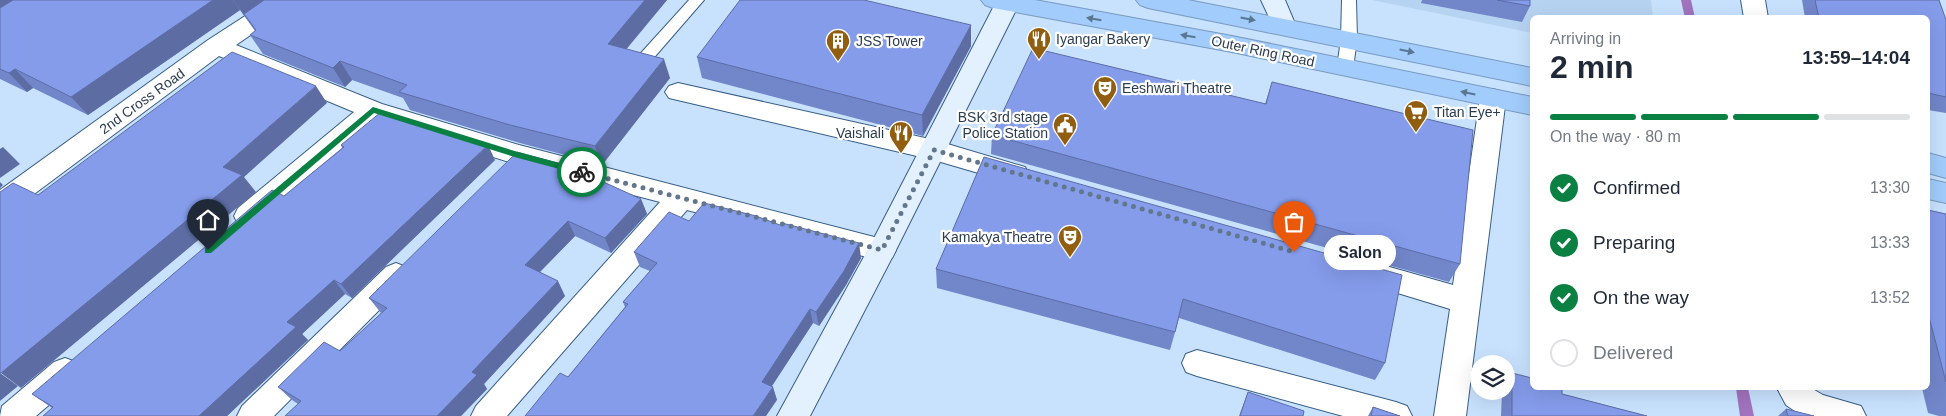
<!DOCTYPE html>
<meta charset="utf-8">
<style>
:root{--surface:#fff;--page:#f6f6f7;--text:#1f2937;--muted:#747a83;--line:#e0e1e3;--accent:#0b8043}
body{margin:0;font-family:Helvetica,sans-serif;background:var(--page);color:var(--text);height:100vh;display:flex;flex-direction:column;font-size:19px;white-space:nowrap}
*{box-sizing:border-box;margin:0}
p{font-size:16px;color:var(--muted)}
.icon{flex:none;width:28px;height:28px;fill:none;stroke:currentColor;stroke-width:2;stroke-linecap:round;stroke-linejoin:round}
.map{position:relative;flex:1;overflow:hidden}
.side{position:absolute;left:1530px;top:15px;width:400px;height:375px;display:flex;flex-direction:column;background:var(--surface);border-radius:8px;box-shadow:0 5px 20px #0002}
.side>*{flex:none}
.buttons{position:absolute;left:1470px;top:355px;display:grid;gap:10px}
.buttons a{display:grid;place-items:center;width:45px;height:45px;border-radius:50%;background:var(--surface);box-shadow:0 5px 20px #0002;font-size:25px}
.pin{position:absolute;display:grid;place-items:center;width:42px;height:42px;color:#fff;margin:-51px -21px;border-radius:50% 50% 50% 0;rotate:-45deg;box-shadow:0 0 5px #0007}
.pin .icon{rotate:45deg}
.courier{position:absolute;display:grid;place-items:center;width:50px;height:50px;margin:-25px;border:4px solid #0b8043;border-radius:50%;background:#fff;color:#222;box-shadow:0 1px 6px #0007}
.bubble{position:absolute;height:35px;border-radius:18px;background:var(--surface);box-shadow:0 5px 20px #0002;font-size:16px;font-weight:700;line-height:35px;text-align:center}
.summary em{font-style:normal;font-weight:700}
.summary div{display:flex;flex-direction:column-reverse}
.summary{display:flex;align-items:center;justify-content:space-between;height:85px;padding:0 20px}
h1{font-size:32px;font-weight:700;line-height:38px}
.bar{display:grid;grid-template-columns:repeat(4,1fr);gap:8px 5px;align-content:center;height:60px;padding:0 20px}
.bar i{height:6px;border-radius:4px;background:var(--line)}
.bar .active{background:var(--accent)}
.bar p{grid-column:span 4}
ol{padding:0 20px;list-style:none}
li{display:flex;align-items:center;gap:15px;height:55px}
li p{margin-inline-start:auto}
li .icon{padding:5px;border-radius:50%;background:var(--accent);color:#fff;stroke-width:4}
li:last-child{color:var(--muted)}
li i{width:28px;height:28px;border:2px solid var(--line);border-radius:50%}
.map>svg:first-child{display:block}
.built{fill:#b7d3f2}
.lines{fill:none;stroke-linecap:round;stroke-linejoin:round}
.stream{fill:#a173be;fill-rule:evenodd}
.lane-casing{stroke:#385e86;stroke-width:2}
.street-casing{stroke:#385e86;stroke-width:2}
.secondary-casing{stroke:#385e86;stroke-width:2}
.highway-casing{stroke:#789abe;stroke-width:2}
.lane{fill:#fff;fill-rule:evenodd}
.street{fill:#fff;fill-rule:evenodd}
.secondary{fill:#e3f0fe;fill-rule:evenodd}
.highway{fill:#a1ccfb;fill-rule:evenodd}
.wall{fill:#7286ca}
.shaded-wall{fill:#5d6da4}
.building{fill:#859ceb;stroke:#5d6da4}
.oneway{fill:#5a7693}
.route{fill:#0b8043}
.done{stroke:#62768c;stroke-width:5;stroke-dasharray:0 9}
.labels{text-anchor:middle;stroke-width:4.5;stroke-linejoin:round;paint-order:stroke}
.poi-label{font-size:14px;fill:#2b3c4e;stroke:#fff;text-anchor:start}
.street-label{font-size:14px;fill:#2b3c4e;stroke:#fff}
</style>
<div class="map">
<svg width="1946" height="416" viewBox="0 0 1946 416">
<rect width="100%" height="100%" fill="#c8e2fe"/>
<path class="built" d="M1372,0H1651L1653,17L1532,18V33Z"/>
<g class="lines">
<g class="stream">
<path d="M1681,0H1691L1695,18H1685Z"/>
<path d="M1736,388H1748L1754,416H1740Z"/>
</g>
<g class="lane-casing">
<g id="lane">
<path d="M689,0H704L651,61L646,62L641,61L638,57L641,53Z"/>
<path d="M1342,0H1356L1357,39L1353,68L1351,72L1345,73L1339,72L1337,68L1341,39Z"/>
</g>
</g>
<g class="street-casing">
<g id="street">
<path d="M270,0H298L294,5L236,45L382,104L519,145L882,239L892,242L896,250L892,258L882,261L687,210L507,416H471L476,406L660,202L519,165L377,121L258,224L248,227L238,224L234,216L238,208L354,112L219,56L10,212L0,215V190L208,40Z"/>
<path d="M1741,0H1765L1768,18H1744Z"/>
<path d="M678,83L934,140L1025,167L1029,174L1025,181L1016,184L934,160L669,98L665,92L669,86Z"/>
<path d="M1493,89L1502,92L1506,98L1466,416H1434L1450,309L1355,280L1351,272L1355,264L1365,260L1453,285L1480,98L1484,92Z"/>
<path d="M396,263L406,267L410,275L406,283L274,416H237L242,406L386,267Z"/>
<path d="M1197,350L1396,402L1407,406L1412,416H1343L1197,376L1186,372L1182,363L1186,354Z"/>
<path d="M65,358L76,362L80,372L76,382L36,416H0L2,406L54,362Z"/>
<path d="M1777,388H1811L1823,395L1861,406L1866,416H1802L1786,405Z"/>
</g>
</g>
<g class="secondary-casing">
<g id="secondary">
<path d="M997,0H1021L896,250L810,416H777L872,242Z"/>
<path d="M1261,0H1285L1296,26L1292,32L1284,34L1276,32Z"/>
</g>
</g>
<g class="highway-casing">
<g id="highway">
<path d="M981,0H1035L1232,36L1532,97V115L1232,52L993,8L985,5Z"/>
<path d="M1136,0H1188L1532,68V86L1148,8L1140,5Z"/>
<path d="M1928,153L1946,158V178L1928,173Z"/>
<path d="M1928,179L1946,183V203L1928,199Z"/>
</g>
</g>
<use href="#lane" class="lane"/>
<use href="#street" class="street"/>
<use href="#secondary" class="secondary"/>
<use href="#highway" class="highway"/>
</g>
<g class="wall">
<path d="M0,0H667L626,49L670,78L602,165L520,143L410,110L403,98L352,80L345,87L263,54L250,35L255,31L240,10L88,115L33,88L27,92L0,79Z"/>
<path d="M1422,0H1530V6L1522,22L1421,3Z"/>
<path d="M1802,0H1939L1946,20V113L1928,110V18H1805Z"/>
<path d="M971,46L923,136L702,78L697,57Z"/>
<path d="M1272,82L1460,264L1449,282L991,154L992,135L1265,104Z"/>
<path d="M341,145L495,160L352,298L345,294L302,334L308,340L227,416H43L52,408L32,394L284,196L342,148Z"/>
<path d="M984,157L1385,363L1375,380L1179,318L1170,350L937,288L936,269Z"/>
<path d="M581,172L641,199L647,214L611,253L575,236L540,272L565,296L484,384L487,389L461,416H285L298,404L292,400L278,387L340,351L381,313L369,298Z"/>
<path d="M1928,210L1946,214V416H1939L1928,413L1922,388H1928Z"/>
<path d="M689,221L861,258L846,285L819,326L813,323L772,386L777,400L568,377L625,307L623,302L650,271L640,267L634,252Z"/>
<path d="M1512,373L1562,394L1647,416H1501L1502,391H1506V381Z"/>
<path d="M1248,392L1303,416H1239Z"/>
<path d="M1373,407L1400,416H1368Z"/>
<path d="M1786,409L1814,416H1778Z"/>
</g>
<g class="shaded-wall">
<path d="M0,0H21L0,12Z"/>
<path d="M213,0H233L240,10L88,115L71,97Z"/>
<path d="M233,0H267L244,15Z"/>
<path d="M645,0H667L615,63L608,44Z"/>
<path d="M971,25V46L923,136L922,115Z"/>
<path d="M664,59L670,78L602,165L595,146Z"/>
<path d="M340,61L352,80L345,87L333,68Z"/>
<path d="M15,69L33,88L27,92L9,73Z"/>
<path d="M316,86L327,103L244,177L256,192L21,388L1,373L223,167Z"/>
<path d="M488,145L495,160L352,298L341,284Z"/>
<path d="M3,147L20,164L0,178V149Z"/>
<path d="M0,182L3,185L0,188Z"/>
<path d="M641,199L647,214L611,253L605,238Z"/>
<path d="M568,221L575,236L533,279L525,265Z"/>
<path d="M859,243L861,258L846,285L819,326L816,312Z"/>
<path d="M334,280L345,294L302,334L308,340L227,416H199L287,322Z"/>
<path d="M558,281L565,296L484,384L487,389L461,416H437L472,372Z"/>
<path d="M810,309L813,323L766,395L762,382Z"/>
<path d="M0,373L18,386L0,401Z"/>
<path d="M773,387L777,400L766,416H753Z"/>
</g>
<g class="building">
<path d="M13,0H213L71,97L15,69L9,73L0,69V8Z"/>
<path d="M264,0H645L608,44L664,59L595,146L510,125L399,92L407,85L340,61L333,68L250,35L256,30L244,14Z"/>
<path d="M740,0H864L971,25L922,115L697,57Z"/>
<path d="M1497,0H1530V6Z"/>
<path d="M1815,0H1939L1946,20V97L1928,93V18H1819Z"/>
<path d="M1033,48L1266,104L1272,82L1473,130L1460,264L992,135Z"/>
<path d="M232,52L316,86L223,167L242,175L1,373H0V192L13,183L38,195Z"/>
<path d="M381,112L488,145L341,284L334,280L287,322L296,327L199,416H43L53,407L32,394L272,190L284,196L344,147L341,145Z"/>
<path d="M517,152L580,169L579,171L641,199L605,238L568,221L525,265L558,281L472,372L477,375L437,416H285L301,401L278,387L324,342L340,351L387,308L369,298Z"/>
<path d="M984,157L1402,275L1385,363L1183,299L1175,332L936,269Z"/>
<path d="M704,203L756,216L780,225L782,223L859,243L844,271L816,312L810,309L762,382L773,387L753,416H525L560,373L568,377L628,304L623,302L657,263L634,252L669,212L689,221Z"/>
<path d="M1928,210L1946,214V382L1928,313Z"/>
<path d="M1512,373L1532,378V388H1562V394L1647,416H1512Z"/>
<path d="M1248,392L1304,411L1303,416H1240Z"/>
<path d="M1373,407L1400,416H1371Z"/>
<path d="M1786,409L1814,416H1788Z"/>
</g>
<defs><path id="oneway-solid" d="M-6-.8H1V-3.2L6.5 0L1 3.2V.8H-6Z" transform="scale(1.25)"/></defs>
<g class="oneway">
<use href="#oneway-solid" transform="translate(1094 19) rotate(-170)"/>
<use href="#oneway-solid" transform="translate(1248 19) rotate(11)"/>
<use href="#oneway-solid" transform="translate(1188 36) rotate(-170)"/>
<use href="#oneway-solid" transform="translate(1407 51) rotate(12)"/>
<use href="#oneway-solid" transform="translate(1468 93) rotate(-168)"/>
</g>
<path class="route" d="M373,107L518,152L582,169L586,172L582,175L518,158L374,113L211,253H205V248Z"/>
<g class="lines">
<path class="done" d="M582,172L882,250L934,150L1294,252"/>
</g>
<defs>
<g id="restaurant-pin" transform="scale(1.25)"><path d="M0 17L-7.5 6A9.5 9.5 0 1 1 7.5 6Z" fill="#915e0f" stroke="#fff"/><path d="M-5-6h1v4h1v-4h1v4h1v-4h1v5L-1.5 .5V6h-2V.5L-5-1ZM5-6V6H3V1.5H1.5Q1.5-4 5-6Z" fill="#fff"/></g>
<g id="building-pin" transform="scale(1.25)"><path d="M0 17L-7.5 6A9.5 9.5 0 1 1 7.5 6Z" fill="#915e0f" stroke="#fff"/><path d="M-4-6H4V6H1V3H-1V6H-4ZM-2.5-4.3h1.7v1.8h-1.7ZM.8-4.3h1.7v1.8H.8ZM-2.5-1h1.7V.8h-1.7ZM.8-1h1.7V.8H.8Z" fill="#fff"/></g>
<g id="theatre-pin" transform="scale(1.25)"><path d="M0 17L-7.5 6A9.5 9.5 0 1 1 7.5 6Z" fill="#915e0f" stroke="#fff"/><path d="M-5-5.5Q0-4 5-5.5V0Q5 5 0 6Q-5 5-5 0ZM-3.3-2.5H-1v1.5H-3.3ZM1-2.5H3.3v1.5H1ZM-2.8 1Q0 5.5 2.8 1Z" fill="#fff"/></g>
<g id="supermarket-pin" transform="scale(1.25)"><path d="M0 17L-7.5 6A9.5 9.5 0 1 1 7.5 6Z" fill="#915e0f" stroke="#fff"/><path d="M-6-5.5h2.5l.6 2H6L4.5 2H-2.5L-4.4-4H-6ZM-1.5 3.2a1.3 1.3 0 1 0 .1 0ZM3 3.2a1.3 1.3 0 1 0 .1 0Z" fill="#fff"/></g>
<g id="civic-pin" transform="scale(1.25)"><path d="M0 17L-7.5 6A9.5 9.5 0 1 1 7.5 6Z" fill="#915e0f" stroke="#fff"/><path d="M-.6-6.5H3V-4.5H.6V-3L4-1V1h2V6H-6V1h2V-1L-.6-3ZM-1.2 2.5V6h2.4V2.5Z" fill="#fff"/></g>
</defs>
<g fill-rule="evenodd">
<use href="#restaurant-pin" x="1039" y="39"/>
<use href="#building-pin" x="838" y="41"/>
<use href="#theatre-pin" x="1105" y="88"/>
<use href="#supermarket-pin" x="1416" y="112"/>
<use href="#civic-pin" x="1065" y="125"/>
<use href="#restaurant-pin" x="901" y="133"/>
<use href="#theatre-pin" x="1070" y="237"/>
</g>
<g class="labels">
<g class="poi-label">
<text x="1056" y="44">Iyangar Bakery</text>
<text x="856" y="46">JSS Tower</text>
<text x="1122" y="93">Eeshwari Theatre</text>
<text x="1434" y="117">Titan Eye+</text>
<text x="1048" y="122" text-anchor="end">BSK 3rd stage<tspan x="1048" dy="16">Police Station</tspan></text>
<text x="884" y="138" text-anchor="end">Vaishali</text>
<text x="1052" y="242" text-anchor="end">Kamakya Theatre</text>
</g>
<g class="street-label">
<text transform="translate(1263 51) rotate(12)" y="5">Outer Ring Road</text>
<text transform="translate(142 101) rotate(-36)" y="5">2nd Cross Road</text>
</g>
</g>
</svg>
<div class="buttons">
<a><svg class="icon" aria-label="layers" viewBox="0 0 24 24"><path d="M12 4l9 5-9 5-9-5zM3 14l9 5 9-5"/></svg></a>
</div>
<div class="pin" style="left:1294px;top:252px;background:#ea580c"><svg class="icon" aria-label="bag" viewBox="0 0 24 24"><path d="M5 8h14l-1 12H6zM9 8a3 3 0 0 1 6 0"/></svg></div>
<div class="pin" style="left:208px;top:250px;background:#1f2937"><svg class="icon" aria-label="home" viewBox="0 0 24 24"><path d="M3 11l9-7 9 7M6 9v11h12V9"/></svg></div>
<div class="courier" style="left:582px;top:172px"><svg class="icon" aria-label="bike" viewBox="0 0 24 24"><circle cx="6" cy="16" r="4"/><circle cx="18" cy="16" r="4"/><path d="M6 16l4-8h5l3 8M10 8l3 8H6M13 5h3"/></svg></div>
<div class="bubble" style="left:1324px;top:235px;width:72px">Salon</div>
<section class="side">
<div class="summary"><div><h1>2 min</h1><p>Arriving in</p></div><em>13:59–14:04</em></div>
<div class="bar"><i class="active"></i><i class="active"></i><i class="active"></i><i></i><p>On the way · 80 m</p></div>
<ol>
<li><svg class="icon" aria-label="check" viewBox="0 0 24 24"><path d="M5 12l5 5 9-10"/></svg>Confirmed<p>13:30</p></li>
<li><svg class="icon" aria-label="check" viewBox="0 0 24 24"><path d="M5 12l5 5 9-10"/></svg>Preparing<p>13:33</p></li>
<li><svg class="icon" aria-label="check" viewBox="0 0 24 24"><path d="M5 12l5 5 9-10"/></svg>On the way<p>13:52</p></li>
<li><i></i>Delivered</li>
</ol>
</section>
</div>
